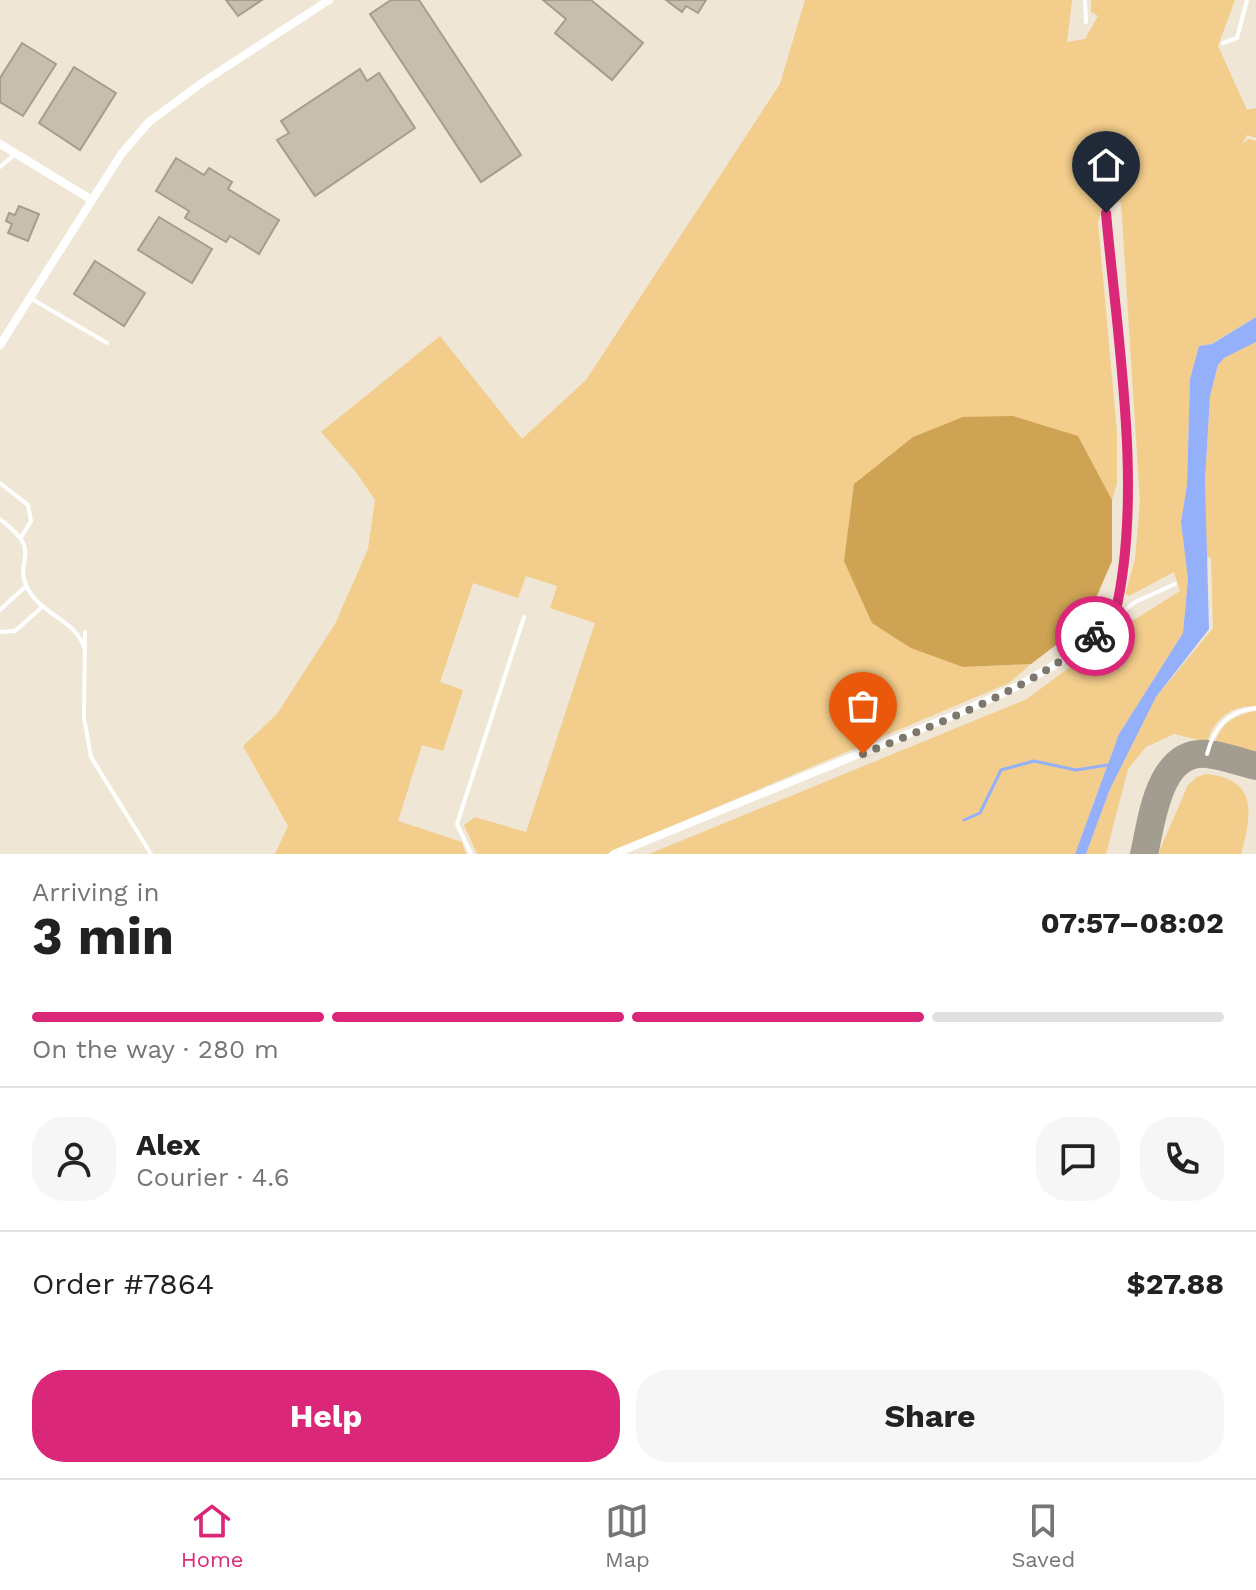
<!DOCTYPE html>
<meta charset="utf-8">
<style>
:root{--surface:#fff;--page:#f6f6f6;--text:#222;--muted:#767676;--line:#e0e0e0;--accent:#db2777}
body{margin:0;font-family:"Work Sans",sans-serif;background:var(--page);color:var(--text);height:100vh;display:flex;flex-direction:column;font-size:30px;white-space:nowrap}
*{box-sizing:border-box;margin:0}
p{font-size:26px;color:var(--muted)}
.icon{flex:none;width:44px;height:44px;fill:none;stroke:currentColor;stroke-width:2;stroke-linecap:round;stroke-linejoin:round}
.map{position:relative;height:854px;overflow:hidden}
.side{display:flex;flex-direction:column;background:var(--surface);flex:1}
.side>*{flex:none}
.pin{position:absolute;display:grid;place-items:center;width:68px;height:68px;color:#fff;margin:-82px -34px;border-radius:50% 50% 50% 0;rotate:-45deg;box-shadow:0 0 8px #0007}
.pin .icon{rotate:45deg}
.courier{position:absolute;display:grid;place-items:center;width:80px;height:80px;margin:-40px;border:6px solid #db2777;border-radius:50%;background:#fff;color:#222;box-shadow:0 2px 10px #0007}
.summary em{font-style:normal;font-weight:700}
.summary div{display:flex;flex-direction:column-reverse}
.summary{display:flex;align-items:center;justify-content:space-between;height:136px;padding:0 32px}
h1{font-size:52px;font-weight:700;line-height:60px}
.bar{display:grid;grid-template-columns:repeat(4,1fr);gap:12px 8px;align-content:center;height:96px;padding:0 32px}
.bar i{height:10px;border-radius:6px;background:var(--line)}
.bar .selected{background:var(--accent)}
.bar p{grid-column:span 4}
.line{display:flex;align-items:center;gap:20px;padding:0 32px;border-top:2px solid var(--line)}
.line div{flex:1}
.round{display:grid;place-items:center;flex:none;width:84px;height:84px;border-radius:32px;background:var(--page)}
.primary-button{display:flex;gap:16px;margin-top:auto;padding:16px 32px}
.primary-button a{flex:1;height:92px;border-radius:32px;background:var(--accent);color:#fff;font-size:32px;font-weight:700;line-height:92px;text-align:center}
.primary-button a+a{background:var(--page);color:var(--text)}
.tab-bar{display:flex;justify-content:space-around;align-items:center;height:112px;border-top:2px solid var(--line);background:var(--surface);font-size:22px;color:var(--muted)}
.tab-bar a{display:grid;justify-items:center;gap:4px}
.tab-bar .selected{color:var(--accent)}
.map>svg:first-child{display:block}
.green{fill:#f2cd8c}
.forest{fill:#cea353}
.water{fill:#94b0fa}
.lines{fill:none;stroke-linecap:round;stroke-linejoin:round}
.stream{stroke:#94b0fa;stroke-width:3}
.taxiway{stroke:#a39c90;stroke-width:28}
.building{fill:#c8beae;stroke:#a79d8d;stroke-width:2}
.service{stroke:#fff;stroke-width:4}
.minor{stroke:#fff;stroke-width:8}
.done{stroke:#7d776d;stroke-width:8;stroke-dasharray:0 14.4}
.route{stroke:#db2777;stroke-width:10}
</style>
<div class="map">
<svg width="1256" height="854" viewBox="0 0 1256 854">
<rect width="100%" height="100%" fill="#f0e6d5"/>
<g class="green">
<path d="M805,0H1072L1067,42L1085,39L1098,16L1091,12V0H1235L1218,46L1247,110L1256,108V138L1247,135L1242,144L1249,139L1256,141V317L1211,344L1199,346L1190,379L1187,485L1181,522L1188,579L1183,633L1119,734L1075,854H649L1027,699L1129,623L1180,591L1174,572L1129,596L1125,594L1135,560L1140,502L1121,202L1103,205L1098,222L1117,433V483L1112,500L1078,436L963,667L1031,664L1009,683L606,854H477L464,825L475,817L526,832L595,623L550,608L557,586L526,576L518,598L473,583L440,682L463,690L443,751L422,745L398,821L462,842L466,854H275L288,826L243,746L277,714L335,624L368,549L375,500L356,472L321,432L440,336L522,439L586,380L780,84Z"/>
<path d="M1256,342V706C1230,706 1215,718 1207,742L1174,734L1146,747L1128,769L1106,854H1086L1110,789L1156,697L1213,628L1211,557L1206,558L1205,481L1210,396L1218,365L1224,358Z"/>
<path d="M1256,711V754L1215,743C1220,724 1236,714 1256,711Z"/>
<path d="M1206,774C1256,779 1253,810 1241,854H1158L1188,785L1197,777Z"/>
</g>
<path class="forest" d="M1013,416L1078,436L1112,500V561L1085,623L1031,664L963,667L911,648L872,623L844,561L854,484L913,437L963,417Z"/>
<path class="water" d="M1256,317V342L1224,358L1218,365L1210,396L1205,481L1209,629L1156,697L1110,789L1086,854H1075L1119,734L1183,633L1188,579L1181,522L1187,485L1190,379L1199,346L1212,344Z"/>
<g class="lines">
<path class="stream" d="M964,820L980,813L1001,770L1034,761L1076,770L1108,765"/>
<path class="taxiway" d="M1144,854C1152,821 1158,749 1208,754C1224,756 1240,762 1256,766"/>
</g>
<g class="building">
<path d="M226,0H262L238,16Z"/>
<path d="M391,0H419L521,155L481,182L370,14Z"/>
<path d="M543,0H591L643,43L612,80L555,33L566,19Z"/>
<path d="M666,0H706L698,13L686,6L682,12Z"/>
<path d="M22,43L56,64L23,116L0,102V78Z"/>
<path d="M74,67L116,93L80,150L39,123Z"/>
<path d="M360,69L367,81L379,73L415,128L315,196L277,140L289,133L281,121Z"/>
<path d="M176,158L204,175L209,168L232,182L228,189L279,220L259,254L230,236L226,242L185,218L189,211L156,191Z"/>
<path d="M19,206L39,214L28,241L8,233L12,224L6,221L9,213L15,215Z"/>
<path d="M159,217L212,249L192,283L138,250Z"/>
<path d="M95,261L145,293L124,326L74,294Z"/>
</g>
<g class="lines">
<g class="service">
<path d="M1085,0L1086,22"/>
<path d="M1223,43L1237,38L1247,0"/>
<path d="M0,167L14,155"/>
<path d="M1106,213L1125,411L1127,511V544L1115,617"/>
<path d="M32,299L107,343"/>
<path d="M0,483L28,505L31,521L22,536"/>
<path d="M0,519C47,555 11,557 28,589C41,614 75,620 84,647"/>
<path d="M0,610L26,586"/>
<path d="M0,632L15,631L42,607"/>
<path d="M85,632L84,718L91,757L151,854"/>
<path d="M1063,660L1135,602L1175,584"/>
<path d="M1207,754C1214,728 1227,711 1256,708"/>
<path d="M471,854L457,824L524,617"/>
</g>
<g class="minor">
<path d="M0,144L92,200"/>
<path d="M0,345L122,153L149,122L203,82L329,0"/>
<path d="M614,854L957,714L1018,686L1063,660"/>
</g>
</g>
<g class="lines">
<path class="done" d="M863,754C943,721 1027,691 1095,636"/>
<path class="route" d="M1095,636C1101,630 1113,622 1115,614C1144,494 1117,336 1106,213"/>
</g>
</svg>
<div class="pin" style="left:863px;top:754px;background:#ea580c"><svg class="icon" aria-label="bag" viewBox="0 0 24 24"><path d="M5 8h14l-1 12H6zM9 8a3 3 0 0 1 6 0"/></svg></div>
<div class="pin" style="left:1106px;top:213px;background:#1f2937"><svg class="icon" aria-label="home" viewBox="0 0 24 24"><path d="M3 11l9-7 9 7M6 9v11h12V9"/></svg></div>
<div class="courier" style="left:1095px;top:636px"><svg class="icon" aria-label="bike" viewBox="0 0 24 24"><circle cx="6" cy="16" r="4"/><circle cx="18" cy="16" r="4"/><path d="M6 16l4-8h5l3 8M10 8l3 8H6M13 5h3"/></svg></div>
</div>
<section class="side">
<div class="summary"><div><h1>3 min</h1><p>Arriving in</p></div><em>07:57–08:02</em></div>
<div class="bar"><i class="selected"></i><i class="selected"></i><i class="selected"></i><i></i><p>On the way · 280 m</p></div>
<div class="line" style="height:144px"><a class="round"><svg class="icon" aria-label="person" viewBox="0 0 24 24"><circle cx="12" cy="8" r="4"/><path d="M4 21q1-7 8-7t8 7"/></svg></a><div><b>Alex</b><p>Courier · 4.6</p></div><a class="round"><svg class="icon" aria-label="chat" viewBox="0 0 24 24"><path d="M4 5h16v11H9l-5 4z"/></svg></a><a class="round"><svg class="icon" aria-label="phone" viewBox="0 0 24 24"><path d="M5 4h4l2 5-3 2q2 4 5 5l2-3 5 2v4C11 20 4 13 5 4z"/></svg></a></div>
<div class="line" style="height:104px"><div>Order #7864</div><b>$27.88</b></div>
<div class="primary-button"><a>Help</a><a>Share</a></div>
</section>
<nav class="tab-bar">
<a class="selected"><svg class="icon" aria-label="home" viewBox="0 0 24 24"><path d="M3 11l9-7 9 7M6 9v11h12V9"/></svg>Home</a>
<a><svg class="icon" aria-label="map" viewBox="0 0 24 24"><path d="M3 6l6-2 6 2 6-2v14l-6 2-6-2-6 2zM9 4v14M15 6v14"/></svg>Map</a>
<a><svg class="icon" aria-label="saved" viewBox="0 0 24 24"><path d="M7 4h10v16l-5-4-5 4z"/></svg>Saved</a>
</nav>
